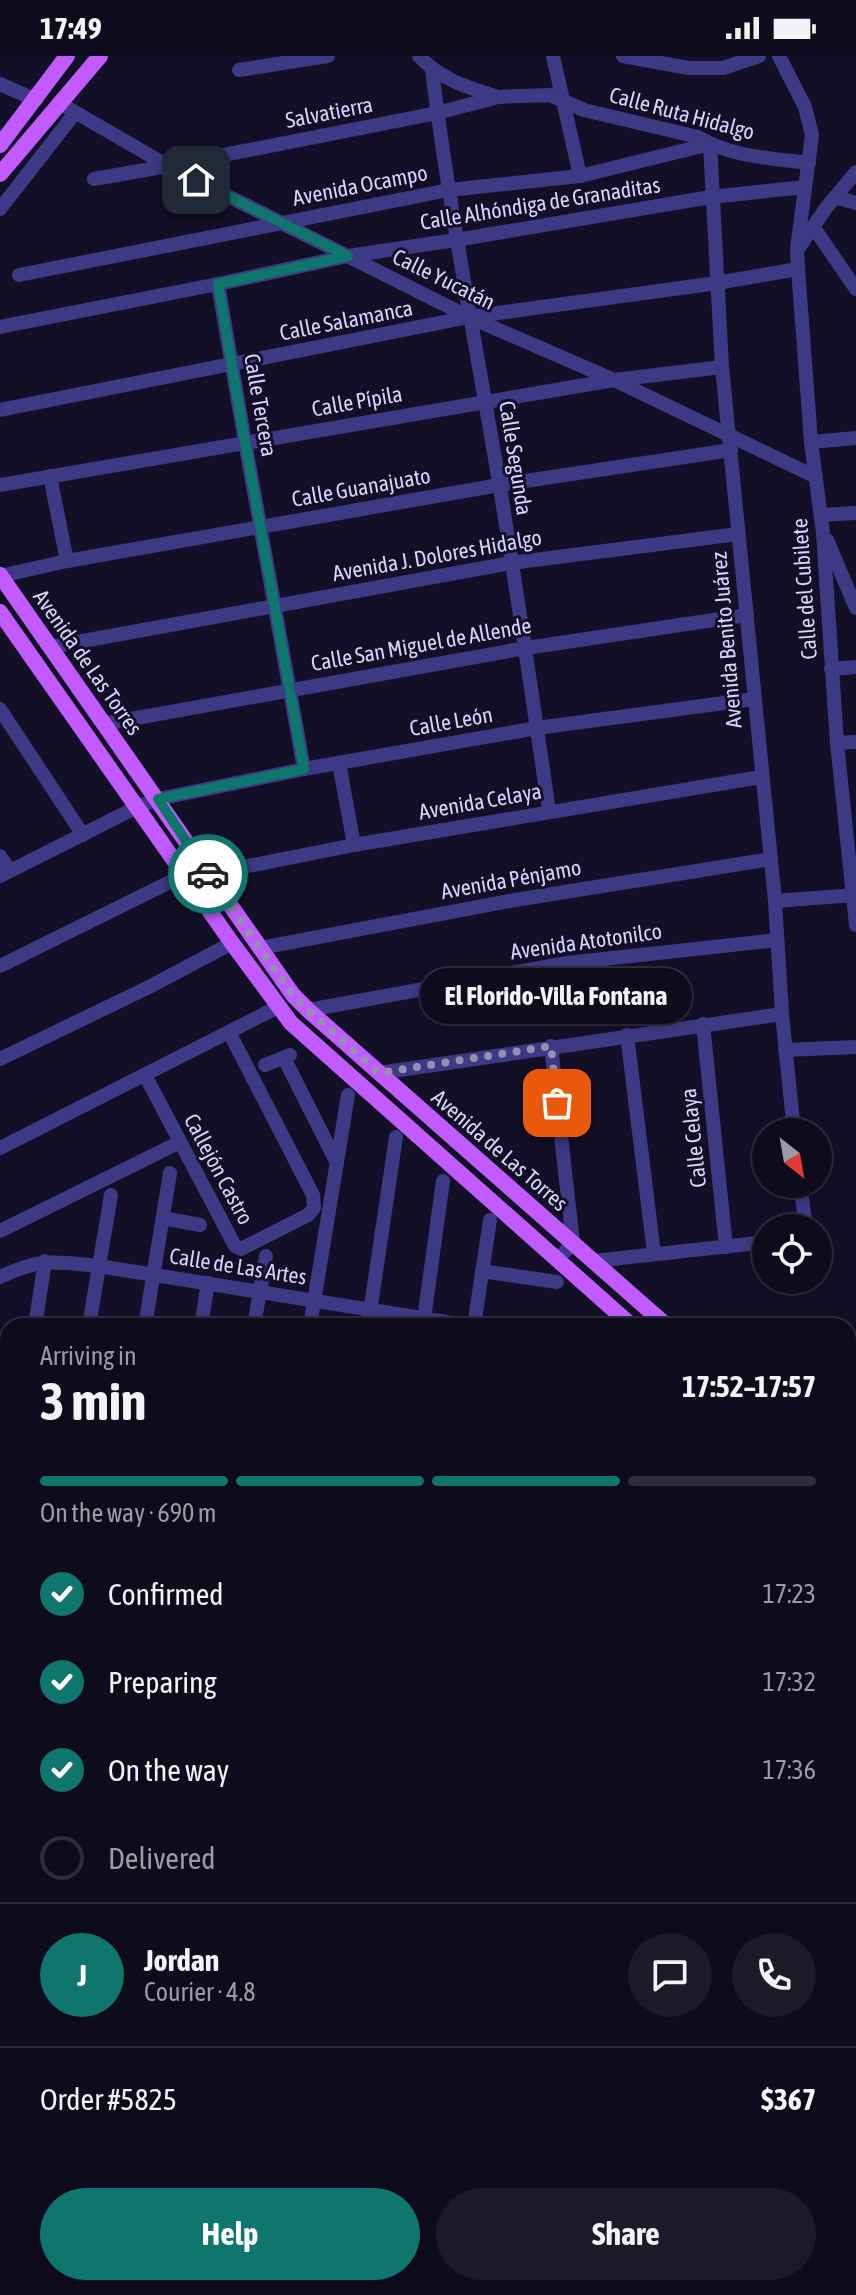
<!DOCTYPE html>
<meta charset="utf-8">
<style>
:root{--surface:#0e0b1c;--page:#1c1929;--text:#f1f3f6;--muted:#9b9ba3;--line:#2e2b3b;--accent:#0f766e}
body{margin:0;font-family:"Asap Condensed",sans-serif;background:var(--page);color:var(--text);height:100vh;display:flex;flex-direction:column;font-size:30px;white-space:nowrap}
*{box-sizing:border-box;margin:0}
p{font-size:26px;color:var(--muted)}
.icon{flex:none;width:44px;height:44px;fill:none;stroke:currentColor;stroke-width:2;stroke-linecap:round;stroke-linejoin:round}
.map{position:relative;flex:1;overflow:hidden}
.sheet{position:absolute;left:0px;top:1262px;width:856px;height:978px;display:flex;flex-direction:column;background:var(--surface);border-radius:24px 24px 0 0;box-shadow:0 4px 12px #0003,0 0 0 2px var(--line)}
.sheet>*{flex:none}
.needle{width:52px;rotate:149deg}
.tools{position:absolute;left:752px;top:1062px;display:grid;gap:16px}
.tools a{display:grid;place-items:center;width:80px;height:80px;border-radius:50%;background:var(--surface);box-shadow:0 4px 12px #0003,0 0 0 2px var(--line);font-size:40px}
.pin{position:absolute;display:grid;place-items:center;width:68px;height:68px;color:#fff;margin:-34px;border-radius:16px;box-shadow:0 4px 12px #0006}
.courier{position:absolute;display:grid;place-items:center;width:80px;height:80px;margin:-40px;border:6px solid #0f766e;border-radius:50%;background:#fff;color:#222;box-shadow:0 2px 10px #0007}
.bubble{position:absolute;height:56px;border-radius:28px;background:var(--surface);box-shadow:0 4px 12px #0003,0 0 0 2px var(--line);font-size:26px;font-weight:700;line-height:56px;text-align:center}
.overview em{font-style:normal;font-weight:700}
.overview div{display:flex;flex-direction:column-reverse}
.overview{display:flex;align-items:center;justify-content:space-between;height:136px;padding:0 40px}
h1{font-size:52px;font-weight:700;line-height:60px}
.bar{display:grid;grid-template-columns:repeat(4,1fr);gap:12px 8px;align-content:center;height:96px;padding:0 40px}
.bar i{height:10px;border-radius:6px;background:var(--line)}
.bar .current{background:var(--accent)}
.bar p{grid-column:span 4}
.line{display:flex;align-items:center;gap:20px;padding:0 40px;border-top:2px solid var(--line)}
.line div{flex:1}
.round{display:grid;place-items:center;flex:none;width:84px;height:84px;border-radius:42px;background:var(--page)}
ol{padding:0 40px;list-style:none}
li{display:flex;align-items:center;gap:24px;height:88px}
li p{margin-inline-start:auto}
li .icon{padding:8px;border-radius:50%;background:var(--accent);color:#fff;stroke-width:4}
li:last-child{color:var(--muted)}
li i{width:44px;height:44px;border:4px solid var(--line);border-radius:50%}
.action{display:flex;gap:16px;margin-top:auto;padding:16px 40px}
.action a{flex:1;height:92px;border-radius:48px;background:var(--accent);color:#fff;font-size:32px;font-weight:700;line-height:92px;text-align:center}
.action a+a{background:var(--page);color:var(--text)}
.status{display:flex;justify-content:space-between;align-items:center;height:56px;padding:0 40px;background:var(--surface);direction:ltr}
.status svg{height:22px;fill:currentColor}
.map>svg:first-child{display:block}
.green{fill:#12302f}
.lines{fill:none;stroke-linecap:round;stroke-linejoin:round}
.minor{stroke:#3d3a85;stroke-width:14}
.major{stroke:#c25bff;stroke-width:16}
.done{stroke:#948fb3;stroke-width:8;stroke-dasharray:0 14.4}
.route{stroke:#0f766e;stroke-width:10}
.labels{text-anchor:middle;stroke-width:6;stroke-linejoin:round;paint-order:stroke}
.street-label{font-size:22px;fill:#d9d4ff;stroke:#130f26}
</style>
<div class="status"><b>17:49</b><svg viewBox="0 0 49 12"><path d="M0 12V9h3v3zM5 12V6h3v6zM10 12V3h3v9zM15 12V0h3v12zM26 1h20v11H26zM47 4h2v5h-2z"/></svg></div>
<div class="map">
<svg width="856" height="2239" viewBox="0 0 856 2239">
<rect width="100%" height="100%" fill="#130f26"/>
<g class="green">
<path d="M0,1347L8,1348V1485L0,1484Z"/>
<path d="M848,1468L856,1475V1514L848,1512Z"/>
</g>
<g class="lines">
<g class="minor">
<path d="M419,0C441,24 467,31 498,41"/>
<path d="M553,0L580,120"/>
<path d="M623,0L688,12H723L759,0"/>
<path d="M779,0L805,51L812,79L797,193L798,213L811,386L823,477L837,687L856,869"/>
<path d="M239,14L328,0"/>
<path d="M432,14C449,152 476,289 499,426C517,535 533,645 549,755"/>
<path d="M0,28L36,44"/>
<path d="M61,48L168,110L469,261L614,324L816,421"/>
<path d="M710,88L722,311L775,845L782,958L794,1076"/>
<path d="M94,123L168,110L437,57L498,41L550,39L584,54L698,81C731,101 770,102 809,107"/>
<path d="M835,141L856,147"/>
<path d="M0,153L75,57"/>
<path d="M814,172L856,233"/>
<path d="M798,193L826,152L856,116"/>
<path d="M19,219L449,134L580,120L710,88"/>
<path d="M218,228L245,386L304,713"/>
<path d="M0,271L218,228L348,200L456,184L711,141L805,131"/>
<path d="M0,354L469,261L717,227L798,213"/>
<path d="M811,386L856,382"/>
<path d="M50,420L67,505"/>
<path d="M0,429L614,324L722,311"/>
<path d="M821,459L856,457"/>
<path d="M827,484L856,552"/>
<path d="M0,520L67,505L499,429L731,394"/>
<path d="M50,591L511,507L738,478"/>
<path d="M831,613L856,611"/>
<path d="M0,653L83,779"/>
<path d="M103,668L526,592L747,559"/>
<path d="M837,687L856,686"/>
<path d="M339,707L354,789"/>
<path d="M0,800L10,815"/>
<path d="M208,818L354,789L761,721"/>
<path d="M0,820L137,751L158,743L304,713L537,672L754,643"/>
<path d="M775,845L856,839"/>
<path d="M260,892L515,844L771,803"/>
<path d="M0,910L184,819"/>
<path d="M308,954L567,907L777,884"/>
<path d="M703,968L726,1191"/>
<path d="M627,979L654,1197"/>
<path d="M551,990L573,1187L557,1204"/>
<path d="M785,994L856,991"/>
<path d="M284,1002L337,1107"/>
<path d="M0,1003L149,931L232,887"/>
<path d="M265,1009L290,999"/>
<path d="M379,1017L782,958"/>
<path d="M145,1019L235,1190L241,1193L308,1159L314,1152L313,1139L229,976"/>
<path d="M0,1092L278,951"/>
<path d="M800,1128L806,1172"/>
<path d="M163,1162L200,1169"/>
<path d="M0,1175L180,1086"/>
<path d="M594,1205L766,1186"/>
<path d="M482,1215L557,1226"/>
<path d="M0,1221C42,1201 55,1206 99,1210L471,1270"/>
<path d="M35,1270L45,1205"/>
<path d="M89,1270L111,1139"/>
<path d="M145,1270L170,1117"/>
<path d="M201,1270L208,1227"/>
<path d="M254,1270L266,1200"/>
<path d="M310,1270L348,1039"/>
<path d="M368,1270L396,1081"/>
<path d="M423,1270L443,1125"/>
<path d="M474,1270L490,1164"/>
<path d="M0,1523L8,1524"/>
<path d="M848,1552L856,1547"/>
<path d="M0,1582L8,1583"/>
<path d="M848,1589L856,1584"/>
<path d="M0,1604L8,1599"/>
<path d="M848,1654L856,1658"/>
<path d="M848,1679L856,1684"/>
<path d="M0,1756L8,1769"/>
<path d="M0,1873L8,1885"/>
<path d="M848,1913L856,1925"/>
<path d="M0,1924L8,1919"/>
<path d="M0,2000L8,1995"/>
<path d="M848,2023L856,2018"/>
<path d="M0,2074L8,2068"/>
<path d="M0,2085L8,2096"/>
<path d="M848,2138L856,2134"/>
<path d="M0,2174L8,2169"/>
<path d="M92,2232L97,2239"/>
<path d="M277,2232L281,2239"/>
<path d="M661,2232L665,2239"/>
<path d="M504,2239L515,2232"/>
<path d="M685,2239L697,2232"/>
</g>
<g class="major">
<path d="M0,89L67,0"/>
<path d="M0,118L100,0"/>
<path d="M0,519L293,939L308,954L667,1270"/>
<path d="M0,556L232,887L291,967L632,1270"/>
<path d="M848,1315L856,1312"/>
<path d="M848,1336L856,1334"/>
<path d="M848,1429L856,1435"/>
<path d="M848,1459L856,1466"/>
<path d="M0,1687L8,1682"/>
<path d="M848,1796L856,1791"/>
<path d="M848,1821L856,1816"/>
<path d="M144,2239L155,2232"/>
<path d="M183,2239L194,2232"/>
</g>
</g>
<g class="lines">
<path class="done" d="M208,818L293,939L308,954L379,1017L551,990L557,1047"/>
<path class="route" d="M196,124L348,200L218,228L245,386L304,713L158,743L208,818"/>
</g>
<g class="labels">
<g class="street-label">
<text transform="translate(329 56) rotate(-11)" y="8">Salvatierra</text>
<text transform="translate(682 57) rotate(15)" y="8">Calle Ruta Hidalgo</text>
<text transform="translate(360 129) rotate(-11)" y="8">Avenida Ocampo</text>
<text transform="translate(540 147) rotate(-9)" y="8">Calle Alhóndiga de Granaditas</text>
<text transform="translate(444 223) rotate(26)" y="8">Calle Yucatán</text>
<text transform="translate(346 264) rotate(-11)" y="8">Calle Salamanca</text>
<text transform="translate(357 345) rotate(-10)" y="8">Calle Pípila</text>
<text transform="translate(261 349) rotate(80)" y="8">Calle Tercera</text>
<text transform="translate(516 402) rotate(81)" y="8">Calle Segunda</text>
<text transform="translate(361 431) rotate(-10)" y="8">Calle Guanajuato</text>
<text transform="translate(437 499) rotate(-10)" y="8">Avenida J. Dolores Hidalgo</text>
<text transform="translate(804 533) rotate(-94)" y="8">Calle del Cubilete</text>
<text transform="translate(726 584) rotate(-95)" y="8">Avenida Benito Juárez</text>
<text transform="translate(421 588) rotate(-10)" y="8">Calle San Miguel de Allende</text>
<text transform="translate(88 606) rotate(55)" y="8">Avenida de Las Torres</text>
<text transform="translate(451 665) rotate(-10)" y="8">Calle León</text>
<text transform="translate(480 745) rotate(-10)" y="8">Avenida Celaya</text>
<text transform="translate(511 823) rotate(-10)" y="8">Avenida Pénjamo</text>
<text transform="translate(586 885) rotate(-8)" y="8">Avenida Atotonilco</text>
<text transform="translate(693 1082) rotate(-96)" y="8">Calle Celaya</text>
<text transform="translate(500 1094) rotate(41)" y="8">Avenida de Las Torres</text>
<text transform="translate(219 1113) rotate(62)" y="8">Callejón Castro</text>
<text transform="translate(238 1210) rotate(9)" y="8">Calle de Las Artes</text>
</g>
</g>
</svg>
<div class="tools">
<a><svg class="needle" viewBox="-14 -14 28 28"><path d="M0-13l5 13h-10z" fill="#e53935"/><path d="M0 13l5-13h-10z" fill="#9b9ba3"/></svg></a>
<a><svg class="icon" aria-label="locate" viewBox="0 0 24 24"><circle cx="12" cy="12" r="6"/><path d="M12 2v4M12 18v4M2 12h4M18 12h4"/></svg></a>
</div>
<div class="pin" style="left:557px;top:1047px;background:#ea580c"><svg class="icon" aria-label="bag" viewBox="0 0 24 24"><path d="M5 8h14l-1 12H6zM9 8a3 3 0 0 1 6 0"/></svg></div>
<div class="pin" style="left:196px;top:124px;background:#1f2937"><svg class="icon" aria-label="home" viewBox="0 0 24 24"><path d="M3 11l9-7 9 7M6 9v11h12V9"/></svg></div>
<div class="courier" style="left:208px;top:818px"><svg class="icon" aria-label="car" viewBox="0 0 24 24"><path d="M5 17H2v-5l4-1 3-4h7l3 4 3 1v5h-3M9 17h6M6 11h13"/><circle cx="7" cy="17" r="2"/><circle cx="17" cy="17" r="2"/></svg></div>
<div class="bubble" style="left:420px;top:912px;width:272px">El Florido-Villa Fontana</div>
<section class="sheet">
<div class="overview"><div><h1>3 min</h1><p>Arriving in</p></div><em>17:52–17:57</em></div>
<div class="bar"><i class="current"></i><i class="current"></i><i class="current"></i><i></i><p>On the way · 690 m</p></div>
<ol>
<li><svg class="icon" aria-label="check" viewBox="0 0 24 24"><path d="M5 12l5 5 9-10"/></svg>Confirmed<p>17:23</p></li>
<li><svg class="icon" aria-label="check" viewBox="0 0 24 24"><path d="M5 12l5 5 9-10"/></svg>Preparing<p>17:32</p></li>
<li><svg class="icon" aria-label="check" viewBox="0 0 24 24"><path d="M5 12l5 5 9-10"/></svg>On the way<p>17:36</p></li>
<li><i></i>Delivered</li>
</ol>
<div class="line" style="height:144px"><b class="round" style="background:var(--accent);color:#fff">J</b><div><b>Jordan</b><p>Courier · 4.8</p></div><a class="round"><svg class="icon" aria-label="chat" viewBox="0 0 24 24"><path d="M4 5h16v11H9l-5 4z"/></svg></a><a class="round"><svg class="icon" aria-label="phone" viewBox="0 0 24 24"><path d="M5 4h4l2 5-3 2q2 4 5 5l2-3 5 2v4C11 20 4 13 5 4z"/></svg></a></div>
<div class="line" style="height:104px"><div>Order #5825</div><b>$367</b></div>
<div class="action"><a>Help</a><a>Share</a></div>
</section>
</div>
